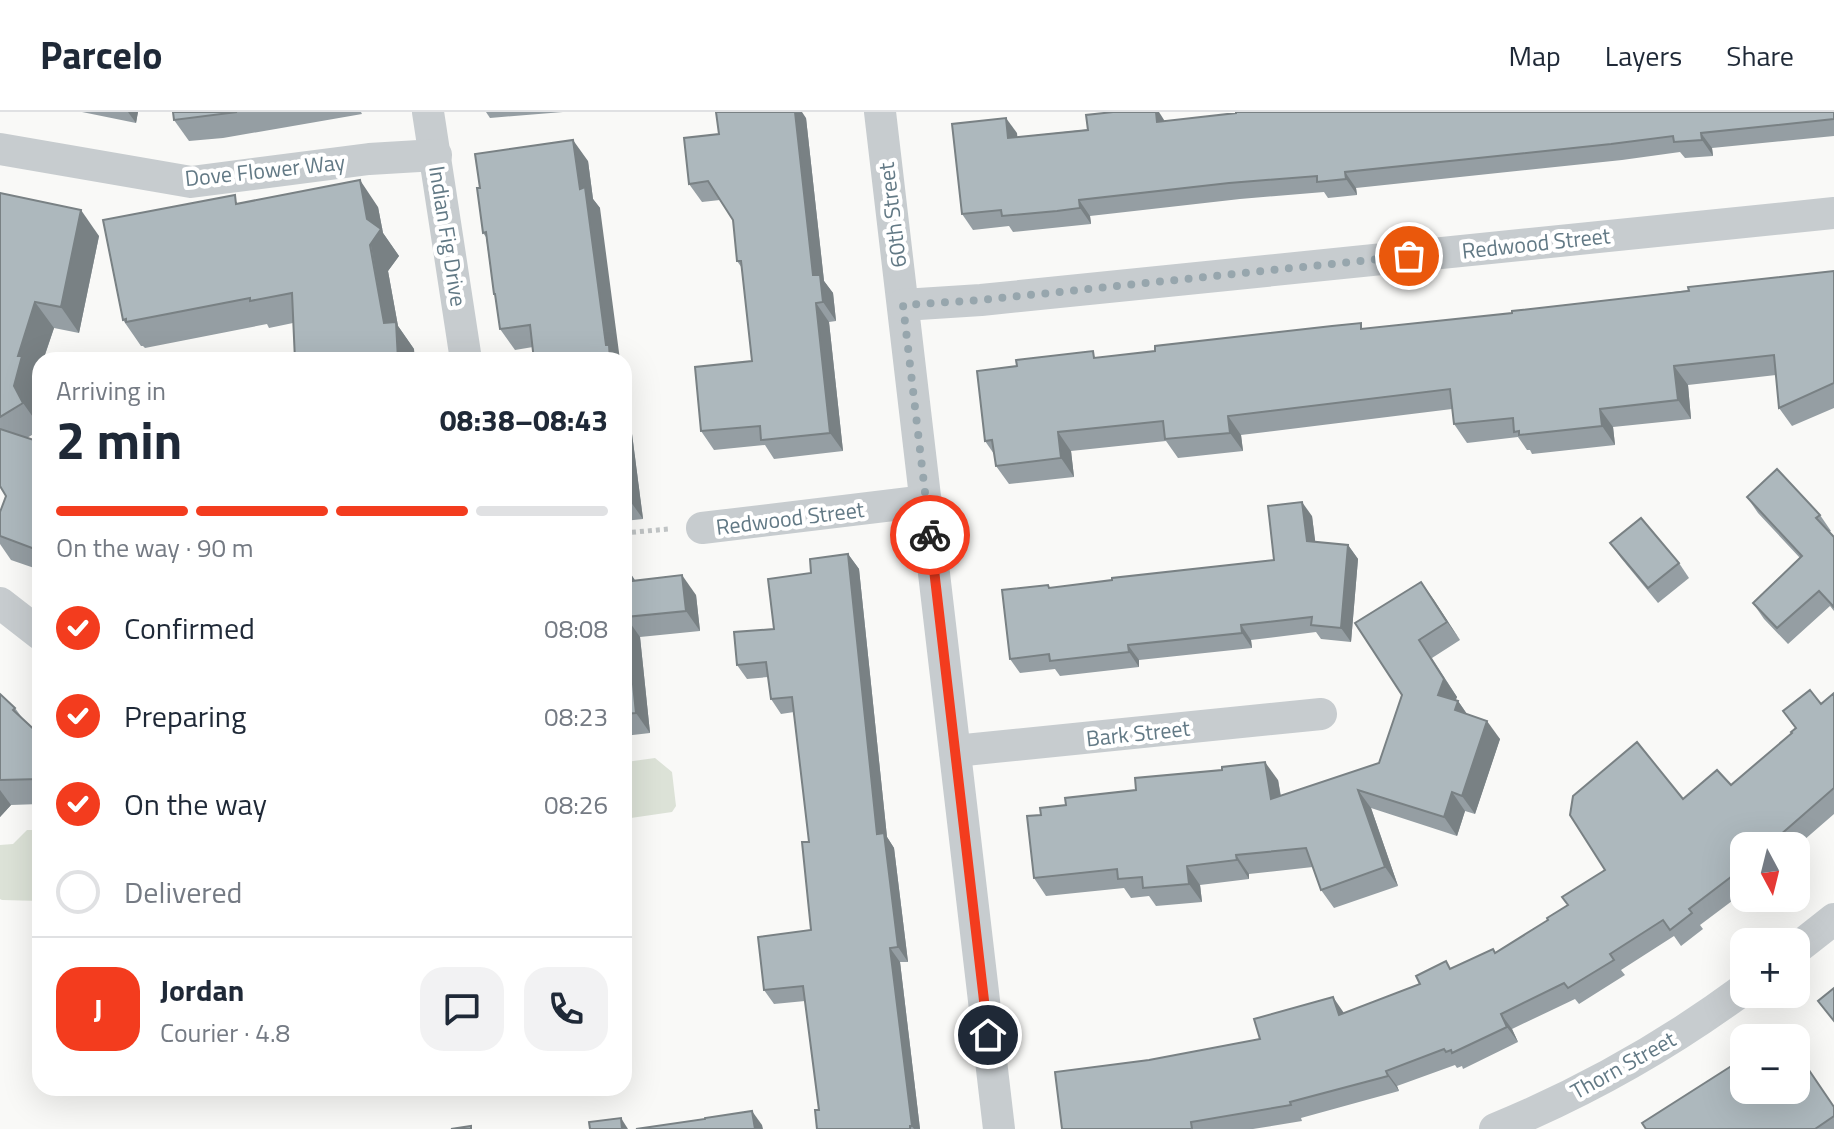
<!DOCTYPE html>
<meta charset="utf-8">
<style>
:root{--surface:#fff;--page:#f2f2f3;--text:#1f2937;--muted:#747a83;--line:#e0e1e3;--accent:#f33c1e}
body{margin:0;font-family:"Titillium Web",sans-serif;background:var(--page);color:var(--text);height:100vh;display:flex;flex-direction:column;font-size:30px;white-space:nowrap}
*{box-sizing:border-box;margin:0}
p{font-size:26px;color:var(--muted)}
.icon{flex:none;width:44px;height:44px;fill:none;stroke:currentColor;stroke-width:2;stroke-linecap:round;stroke-linejoin:round}
.map{position:relative;flex:1;overflow:hidden}
.sheet{position:absolute;left:32px;top:240px;width:600px;height:744px;display:flex;flex-direction:column;background:var(--surface);border-radius:24px;box-shadow:0 8px 32px #0002}
.sheet>*{flex:none}
.needle{width:52px;rotate:173deg}
.tools{position:absolute;left:1730px;top:720px;display:grid;gap:16px}
.tools a{display:grid;place-items:center;width:80px;height:80px;border-radius:16px;background:var(--surface);box-shadow:0 8px 32px #0002;font-size:40px}
.pin{position:absolute;display:grid;place-items:center;width:68px;height:68px;color:#fff;margin:-34px;border:4px solid #fff;border-radius:50%;box-shadow:0 2px 8px #0007}
.courier{position:absolute;display:grid;place-items:center;width:80px;height:80px;margin:-40px;border:6px solid #f33c1e;border-radius:50%;background:#fff;color:#222;box-shadow:0 2px 10px #0007}
.summary em{font-style:normal;font-weight:700}
.summary div{display:flex;flex-direction:column-reverse}
.summary{display:flex;align-items:center;justify-content:space-between;height:136px;padding:0 24px}
h1{font-size:52px;font-weight:700;line-height:60px}
.bar{display:grid;grid-template-columns:repeat(4,1fr);gap:12px 8px;align-content:center;height:96px;padding:0 24px}
.bar i{height:10px;border-radius:6px;background:var(--line)}
.bar .active{background:var(--accent)}
.bar p{grid-column:span 4}
.line{display:flex;align-items:center;gap:20px;padding:0 24px;border-top:2px solid var(--line)}
.line div{flex:1}
.round{display:grid;place-items:center;flex:none;width:84px;height:84px;border-radius:24px;background:var(--page)}
ol{padding:0 24px;list-style:none}
li{display:flex;align-items:center;gap:24px;height:88px}
li p{margin-inline-start:auto}
li .icon{padding:8px;border-radius:50%;background:var(--accent);color:#fff;stroke-width:4}
li:last-child{color:var(--muted)}
li i{width:44px;height:44px;border:4px solid var(--line);border-radius:50%}
header{display:flex;align-items:center;gap:48px;box-sizing:border-box;height:112px;padding:0 40px;background:var(--surface);border-bottom:2px solid var(--line)}
header strong{font-size:38px}
nav{display:flex;gap:44px;margin-inline-start:auto;font-size:28px}
.map>svg:first-child{display:block}
.green{fill:#dce2d7}
.lines{fill:none;stroke-linecap:round;stroke-linejoin:round}
.path{stroke:#c0c4c5;stroke-width:5;stroke-dasharray:4 4;stroke-linecap:butt}
.minor{stroke:#c7cccf;stroke-width:32}
.wall{fill:#959ea3}
.shaded-wall{fill:#798184}
.building{fill:#adb8bd;stroke:#798184;stroke-width:2}
.done{stroke:#97a6ad;stroke-width:8;stroke-dasharray:0 14.4}
.route{stroke:#f33c1e;stroke-width:10}
.labels{text-anchor:middle;stroke-width:8;stroke-linejoin:round;paint-order:stroke}
.street-label{font-size:22px;fill:#627985;stroke:#fff}
</style>
<header>
<strong>Parcelo</strong>
<nav><a>Map</a><a>Layers</a><a>Share</a></nav>
</header>
<div class="map">
<svg width="1834" height="1017" viewBox="0 0 1834 1017">
<rect width="100%" height="100%" fill="#f9f9f7"/>
<g class="green">
<path d="M655,646L672,660L676,694L672,700L624,707V656L626,655V650Z"/>
<path d="M27,718H40V789L2,788L0,787V733L13,732Z"/>
</g>
<g class="lines">
<path class="path" d="M624,421L669,417"/>
<g class="minor">
<path d="M428,0L466,248"/>
<path d="M880,0L999,1017"/>
<path d="M0,37L191,70L369,47L436,43"/>
<path d="M903,193L981,188L1834,101"/>
<path d="M702,416L926,389"/>
<path d="M0,491L40,522"/>
<path d="M955,639L1321,602"/>
<path d="M1796,837L1834,807"/>
<path d="M1495,1017C1583,981 1668,933 1744,877"/>
</g>
</g>
<g class="wall">
<path d="M82,0H138L136,11Z"/>
<path d="M173,0H361L362,2L223,26L189,29L174,8Z"/>
<path d="M486,0H563L490,6Z"/>
<path d="M1834,0V24L1712,36L1713,44L1685,46L1680,40L1622,48L1356,76L1357,83L1328,86L1324,80L1240,87L1090,104L1091,112L1013,120L1009,114L973,118L962,102L1017,21V25L1165,9Z"/>
<path d="M806,6L824,169L833,181L836,209L829,210L843,339L774,347L765,333L714,338L701,319L752,249L742,156L737,149L733,108L720,88L702,90L689,72L719,22Z"/>
<path d="M588,49L593,87L600,96L533,235L515,238L500,217L496,185L494,182L486,125L483,121Z"/>
<path d="M0,81L99,124L79,221L54,216L37,267L40,272L32,301L40,314V318L27,326L40,330V458L11,448L0,432V400L6,384L0,374Z"/>
<path d="M241,91L378,95L383,121L399,144L388,159L398,214L414,237L293,211L269,216L267,212L145,236L143,234H141L123,208Z"/>
<path d="M1834,159V296L1792,314L1779,296L1776,263L1688,273L1691,307L1613,315L1615,333L1532,342L1530,338H1527L1518,325L1467,331L1454,312L1452,297L1241,323L1243,339L1178,346L1166,329L1071,339L1074,365L1009,372L996,354L994,342L985,329L1017,254L1512,201Z"/>
<path d="M624,260L643,407L624,409Z"/>
<path d="M1747,385L1820,403L1831,419L1829,420L1834,425V499L1830,494L1788,532L1764,507L1753,491L1800,446L1758,401Z"/>
<path d="M1312,404L1315,430L1348,433L1358,447L1351,530L1321,527L1316,520L1251,528L1252,536L1139,548V555L1060,564L1055,557L1020,561L1010,547L1274,448Z"/>
<path d="M1610,431L1679,451L1689,466L1658,491L1621,446Z"/>
<path d="M848,442L859,457L887,725L894,736L908,850H900L920,1017H817L819,998L805,889L774,892L764,878L811,818L809,730L794,600L781,602L771,587L768,565L747,567L737,553L774,517L811,461Z"/>
<path d="M624,452L635,468L696,483L700,519L640,525L650,621L624,624Z"/>
<path d="M1421,470L1460,528L1432,546L1457,585L1455,588L1458,589L1467,602L1500,627L1475,702L1465,699L1457,724L1371,696L1398,774L1334,796L1321,778L1313,755L1249,762V767L1200,773L1202,790L1156,794L1149,784L1131,786L1124,776L1046,784L1034,766L1041,703L1278,668L1281,684L1379,651L1402,583Z"/>
<path d="M1834,581V702L1796,735L1744,734V780L1700,813L1703,817L1681,834L1674,824L1621,858L1625,863L1579,892L1575,887L1512,917L1518,930L1463,957L1462,954L1457,956L1455,953L1397,974L1399,979L1301,1006L1302,1009L1253,1017H1062L1149,948L1260,927L1344,901L1420,872L1451,856L1496,840L1548,808L1568,793L1605,758L1683,687L1731,673L1792,622L1795,616L1783,599L1821,592Z"/>
<path d="M0,582L15,596L23,607L40,623V692L11,693L0,705Z"/>
<path d="M1834,995V1017H1646Z"/>
</g>
<g class="shaded-wall">
<path d="M128,0H138L136,11Z"/>
<path d="M795,0H802L806,6L824,169L833,181L836,209L823,190L813,163Z"/>
<path d="M1156,0H1159L1166,11L1157,10Z"/>
<path d="M1006,6L1017,21L1019,42L1008,26Z"/>
<path d="M1701,21L1712,36L1713,44L1702,28Z"/>
<path d="M573,28L588,49L593,87L600,96L620,248H610L606,233L580,77Z"/>
<path d="M1345,60L1356,76L1357,83L1346,67Z"/>
<path d="M360,68L378,95L383,121L399,144L388,159L398,214L414,237L415,248H398L384,211Z"/>
<path d="M1079,88L1090,104L1091,112L1080,96Z"/>
<path d="M81,98L99,124L79,221L61,195Z"/>
<path d="M35,190L54,216L43,248H40V259L37,267L40,272L32,301L40,315L23,291L14,274L18,244Z"/>
<path d="M816,191L829,210L843,339L830,321Z"/>
<path d="M1674,254L1688,273L1691,307L1678,288Z"/>
<path d="M624,260L643,407L628,386L624,352Z"/>
<path d="M1600,297L1613,315L1615,333L1602,314Z"/>
<path d="M1228,304L1241,323L1243,339L1230,321Z"/>
<path d="M1058,320L1071,339L1074,365L1061,346Z"/>
<path d="M1302,390L1312,404L1317,443L1307,429Z"/>
<path d="M1348,433L1358,447L1351,530L1341,516Z"/>
<path d="M848,442L859,457L887,725L894,736L908,850L898,835L877,722Z"/>
<path d="M624,452L634,467L637,490L624,472Z"/>
<path d="M682,463L696,483L700,519L686,499Z"/>
<path d="M1421,470L1434,488L1460,528L1447,510Z"/>
<path d="M626,505L640,525L650,621L636,601Z"/>
<path d="M1241,513L1251,528L1252,536L1242,521Z"/>
<path d="M1419,528L1457,585L1451,601L1438,583Z"/>
<path d="M1128,533L1139,548V555L1129,540Z"/>
<path d="M1458,589L1471,608L1455,598Z"/>
<path d="M1487,609L1500,627L1475,702L1462,684Z"/>
<path d="M1265,650L1278,668L1284,706L1271,687Z"/>
<path d="M0,678L11,693L0,705Z"/>
<path d="M1358,678L1371,696L1398,774L1385,755Z"/>
<path d="M1452,680L1465,699L1457,724L1444,705Z"/>
<path d="M1236,743L1249,762V767L1237,748Z"/>
<path d="M1187,754L1200,773L1202,790L1189,772Z"/>
<path d="M890,836L900,850L920,1017H914L912,1014Z"/>
<path d="M1333,885L1344,901L1339,903Z"/>
<path d="M1501,902L1512,917L1518,930L1507,915Z"/>
<path d="M1386,959L1397,974L1399,979L1388,964Z"/>
<path d="M752,999L762,1013L763,1017H755Z"/>
<path d="M621,1006L628,1017H622Z"/>
</g>
<g class="building">
<path d="M173,0H237L174,8Z"/>
<path d="M716,0H795L813,163H820L823,190L816,191L830,321L761,328L760,314L701,319L695,255L752,249L741,149H737L733,108L708,69L689,72L684,26L719,22Z"/>
<path d="M1113,0H1156L1157,10L1236,1V0H1834V7L1701,21L1702,28L1674,30L1673,24L1611,32L1345,60L1346,67L1317,70V64L1229,71L1079,88L1080,96L1057,99L1002,104L1001,98L962,102L952,12L1006,6L1008,26L1088,18L1086,3Z"/>
<path d="M573,28L580,77L585,75L606,233H609L610,248H534L530,213L500,217L495,182H494L486,120L483,121L477,76H480L475,42Z"/>
<path d="M360,68L367,107L381,117L370,133L384,211L396,210L398,248H295L292,181L250,189V186L126,210V207L123,208L103,108L235,83L236,92Z"/>
<path d="M0,81L81,98L61,195L35,190L18,244H22L14,274L23,291L0,305Z"/>
<path d="M1834,159V271L1779,296L1774,243L1674,254L1678,288L1600,297L1602,314L1519,323V319L1514,320L1513,306L1454,312L1450,277L1228,304L1230,321L1165,327L1163,309L1058,320L1061,346L996,354L992,328L985,329L977,259L1017,254L1016,248L1093,239L1094,246L1155,239V234L1332,214L1361,211V217L1512,201V199L1689,179L1688,175Z"/>
<path d="M0,317L40,330V439L0,424V400L6,384L0,374Z"/>
<path d="M624,352L628,386H624Z"/>
<path d="M1777,357L1820,403L1816,406L1834,425V495L1819,479L1777,516L1753,491L1802,444L1747,385Z"/>
<path d="M1302,390L1307,429L1348,433L1341,516L1311,513L1312,505L1241,513L1242,521L1128,533L1129,540L1050,549L1049,542L1010,547L1002,478L1048,473L1049,476L1112,468V466L1274,448L1268,394Z"/>
<path d="M1641,406L1679,451L1648,476L1610,431Z"/>
<path d="M848,442L877,722L884,721L898,835L890,836L912,1014H910V1017H817L815,998H819L803,874L764,878L758,825L811,818L802,730H809L792,585L771,587L766,550L737,553L734,520L774,517L768,467L811,461L810,447Z"/>
<path d="M682,463L686,499L626,505L636,601L624,602V470Z"/>
<path d="M1421,470L1447,510L1419,528L1444,567L1438,583L1458,589L1455,598L1487,609L1462,684L1452,680L1444,705L1358,678L1385,755L1321,778L1306,736L1236,743L1237,748L1187,754L1189,772L1143,776L1142,765L1118,767L1117,757L1034,766L1027,704L1041,703L1040,696L1066,693L1065,686L1136,678L1135,666L1222,658V655L1265,650L1271,687L1379,651L1402,583L1355,511Z"/>
<path d="M1810,578L1821,592L1834,581V676L1779,724L1781,726L1772,734H1744V755L1689,797L1692,801L1670,818L1663,808L1610,842L1614,848L1568,876L1564,871L1501,902L1507,915L1452,941L1451,938L1446,940L1444,937L1386,959L1388,964L1290,990L1291,993L1191,1010L1192,1017H1062L1055,960L1149,948L1260,927L1254,907L1333,885L1339,903L1420,872L1416,864L1446,849L1450,857L1493,837L1495,841L1548,808L1547,806L1568,793L1562,785L1605,758L1570,703L1573,684L1637,630L1683,687L1717,658L1731,673L1792,621L1791,620L1796,616L1783,599Z"/>
<path d="M0,582L15,596L13,598L40,623V667L0,668Z"/>
<path d="M1834,876V909L1818,889Z"/>
<path d="M1783,920L1787,926H1774Z"/>
<path d="M1796,939L1834,995V1004L1815,1017H1646L1642,1011L1744,946V978H1796Z"/>
<path d="M752,999L755,1017H636L705,1007V1006Z"/>
<path d="M621,1006L622,1017H590L589,1010Z"/>
<path d="M471,1014V1017H451Z"/>
</g>
<g class="lines">
<path class="done" d="M930,423L903,193L981,188L1409,144"/>
<path class="route" d="M930,423L988,923"/>
</g>
<g class="labels">
<g class="street-label">
<text transform="translate(265 58) rotate(-6)" y="8">Dove Flower Way</text>
<text transform="translate(892 103) rotate(-97)" y="8">60th Street</text>
<text transform="translate(448 124) rotate(81)" y="8">Indian Fig Drive</text>
<text transform="translate(1536 131) rotate(-6)" y="8">Redwood Street</text>
<text transform="translate(790 406) rotate(-7)" y="8">Redwood Street</text>
<text transform="translate(1138 621) rotate(-6)" y="8">Bark Street</text>
<text transform="translate(1623 953) rotate(-29)" y="8">Thorn Street</text>
</g>
</g>
</svg>
<div class="tools">
<a><svg class="needle" viewBox="-14 -14 28 28"><path d="M0-13l5 13h-10z" fill="#e53935"/><path d="M0 13l5-13h-10z" fill="#747a83"/></svg></a>
<a>+</a>
<a>−</a>
</div>
<div class="pin" style="left:1409px;top:144px;background:#ea580c"><svg class="icon" aria-label="bag" viewBox="0 0 24 24"><path d="M5 8h14l-1 12H6zM9 8a3 3 0 0 1 6 0"/></svg></div>
<div class="pin" style="left:988px;top:923px;background:#1f2937"><svg class="icon" aria-label="home" viewBox="0 0 24 24"><path d="M3 11l9-7 9 7M6 9v11h12V9"/></svg></div>
<div class="courier" style="left:930px;top:423px"><svg class="icon" aria-label="bike" viewBox="0 0 24 24"><circle cx="6" cy="16" r="4"/><circle cx="18" cy="16" r="4"/><path d="M6 16l4-8h5l3 8M10 8l3 8H6M13 5h3"/></svg></div>
<section class="sheet">
<div class="summary"><div><h1>2 min</h1><p>Arriving in</p></div><em>08:38–08:43</em></div>
<div class="bar"><i class="active"></i><i class="active"></i><i class="active"></i><i></i><p>On the way · 90 m</p></div>
<ol>
<li><svg class="icon" aria-label="check" viewBox="0 0 24 24"><path d="M5 12l5 5 9-10"/></svg>Confirmed<p>08:08</p></li>
<li><svg class="icon" aria-label="check" viewBox="0 0 24 24"><path d="M5 12l5 5 9-10"/></svg>Preparing<p>08:23</p></li>
<li><svg class="icon" aria-label="check" viewBox="0 0 24 24"><path d="M5 12l5 5 9-10"/></svg>On the way<p>08:26</p></li>
<li><i></i>Delivered</li>
</ol>
<div class="line" style="height:144px"><b class="round" style="background:var(--accent);color:#fff">J</b><div><b>Jordan</b><p>Courier · 4.8</p></div><a class="round"><svg class="icon" aria-label="chat" viewBox="0 0 24 24"><path d="M4 5h16v11H9l-5 4z"/></svg></a><a class="round"><svg class="icon" aria-label="phone" viewBox="0 0 24 24"><path d="M5 4h4l2 5-3 2q2 4 5 5l2-3 5 2v4C11 20 4 13 5 4z"/></svg></a></div>
</section>
</div>
